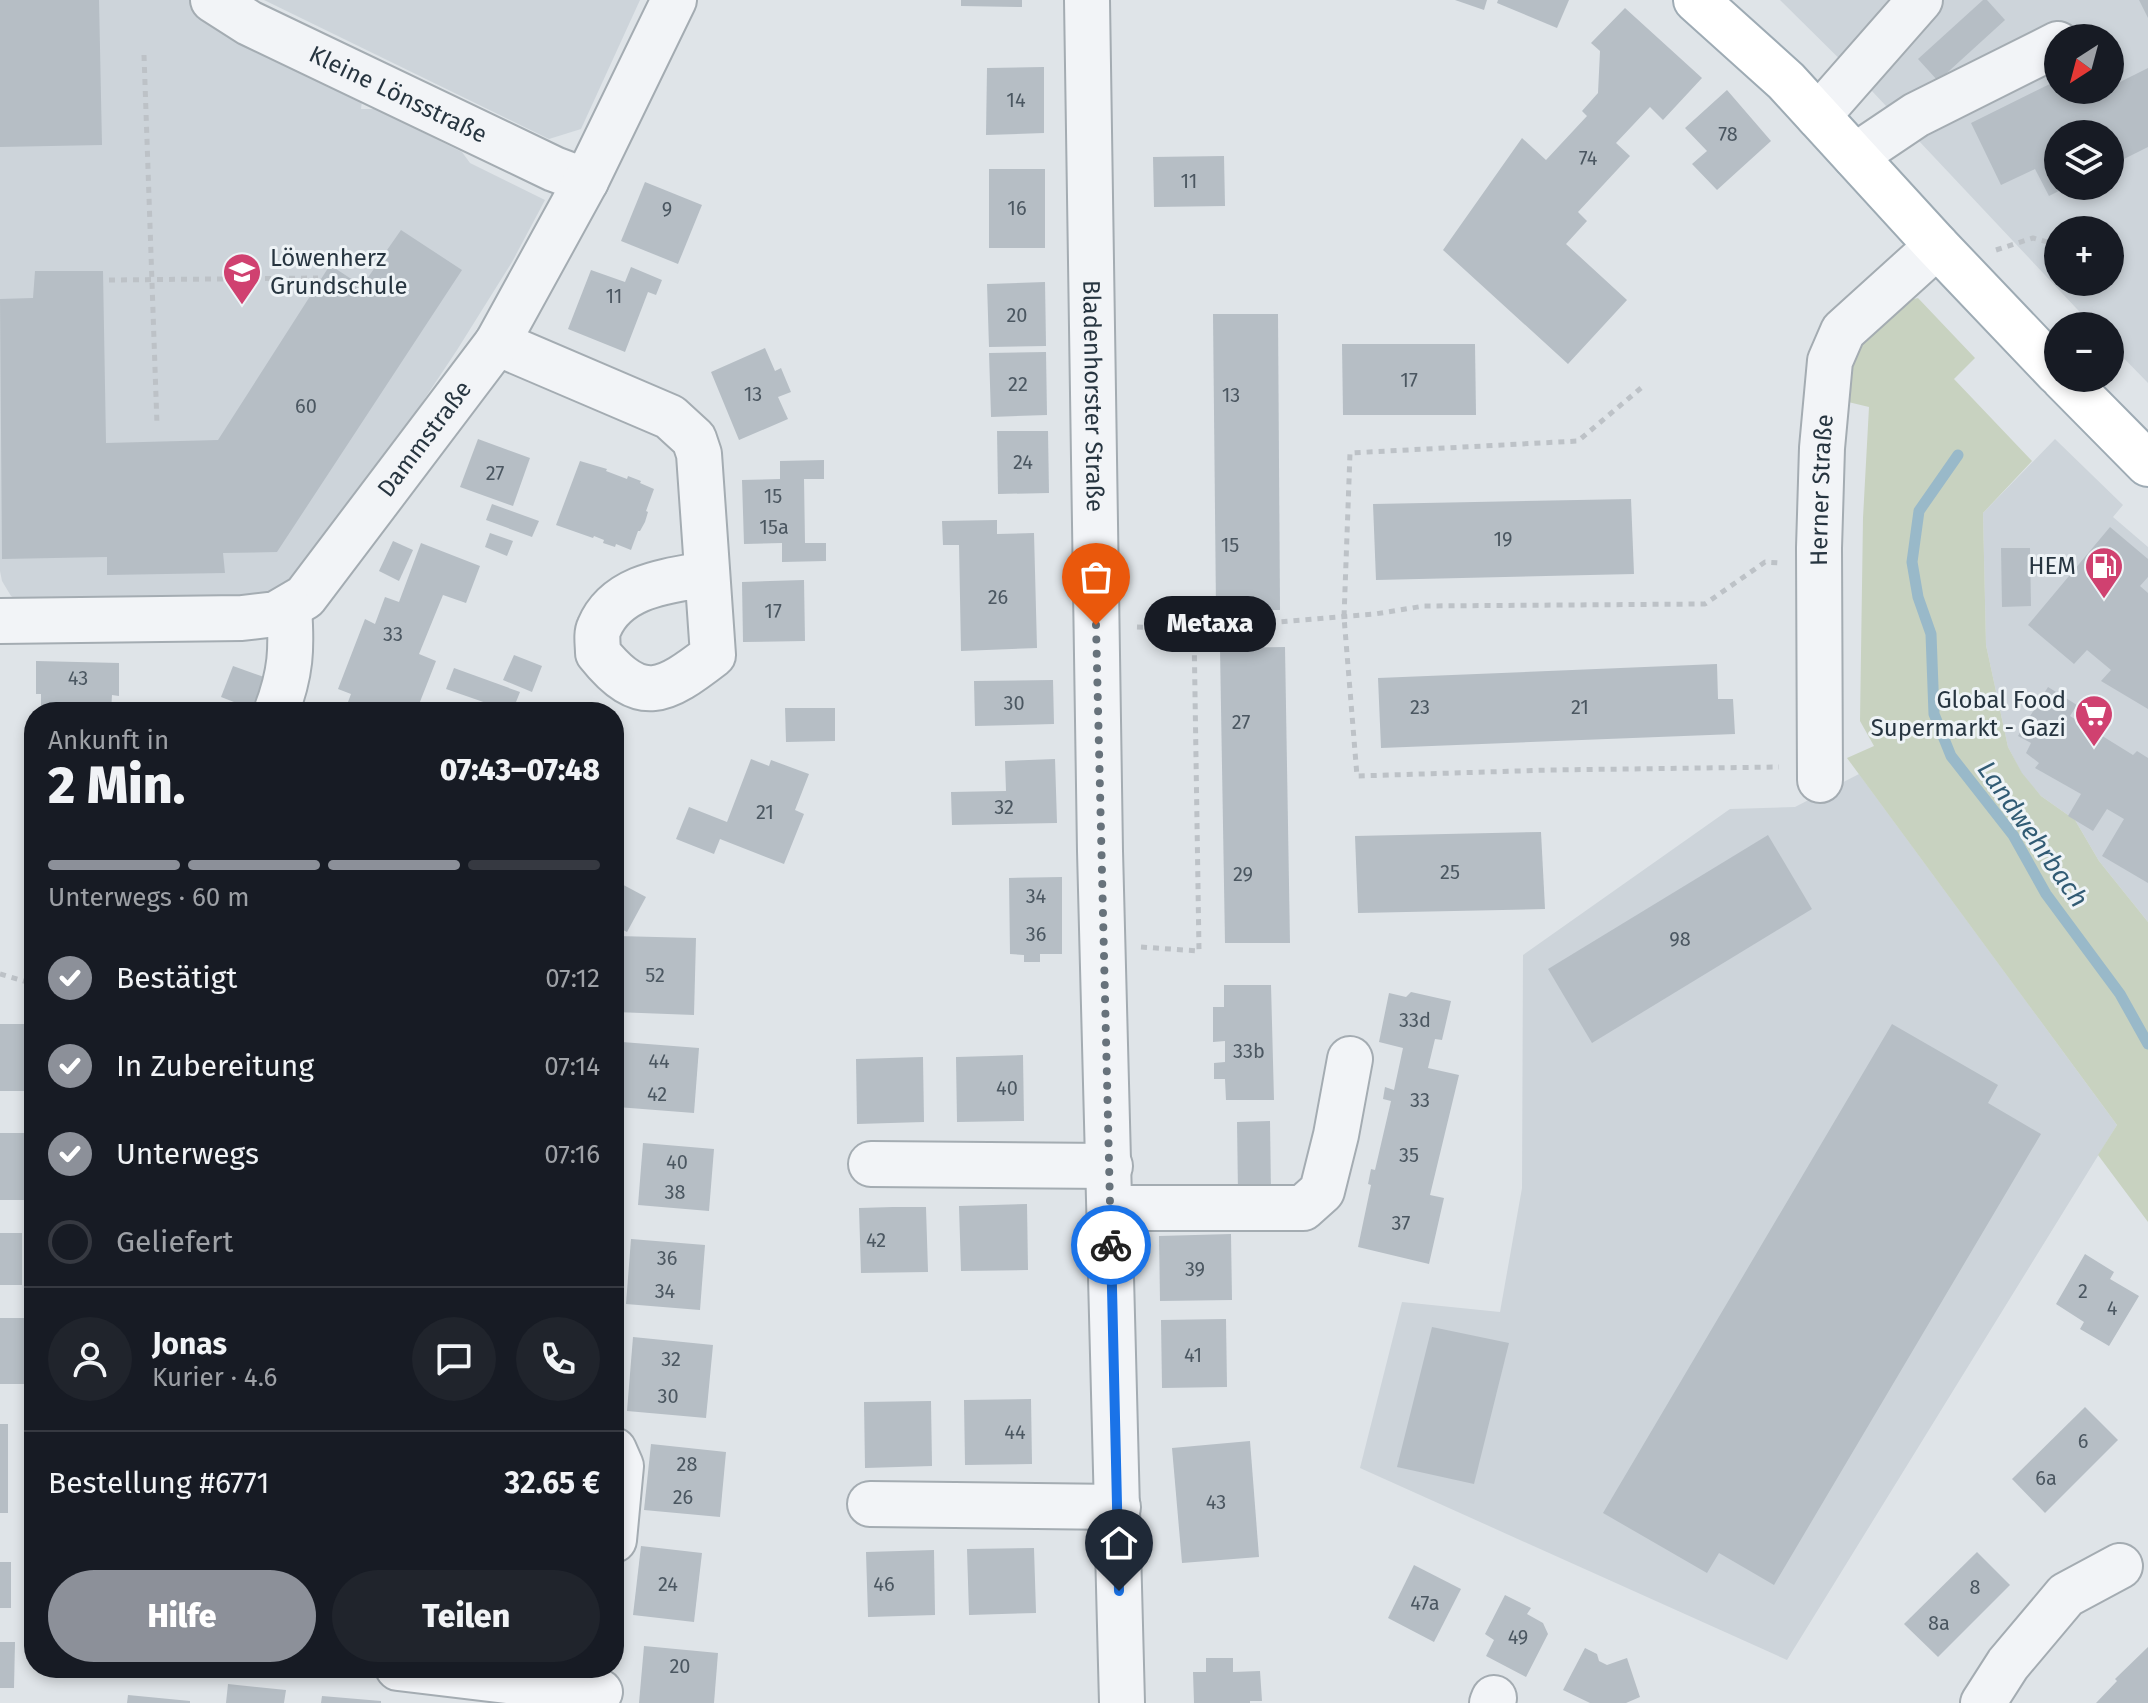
<!DOCTYPE html>
<html lang="de">
<meta charset="utf-8">
<style>
:root{--surface:#171b24;--page:#20242c;--text:#f1f3f6;--muted:#9ea1a6;--line:#363941;--accent:#8c9099}
body{margin:0;font-family:"Fira Sans",sans-serif;background:var(--page);color:var(--text);height:100vh;display:flex;flex-direction:column;font-size:30px;white-space:nowrap}
*{box-sizing:border-box;margin:0}
p{font-size:26px;color:var(--muted)}
.icon{flex:none;width:44px;height:44px;fill:none;stroke:currentColor;stroke-width:2;stroke-linecap:round;stroke-linejoin:round}
.map{position:relative;flex:1;overflow:hidden}
.drawer{position:absolute;left:24px;top:702px;width:600px;height:976px;display:flex;flex-direction:column;background:var(--surface);border-radius:32px;box-shadow:0 4px 12px #0003}
.drawer>*{flex:none}
.needle{width:52px;rotate:216deg}
.fabs{position:absolute;left:2044px;top:24px;display:grid;gap:16px}
.fabs a{display:grid;place-items:center;width:80px;height:80px;border-radius:50%;background:var(--surface);box-shadow:0 4px 12px #0003;font-size:40px}
.pin{position:absolute;display:grid;place-items:center;width:68px;height:68px;color:#fff;margin:-82px -34px;border-radius:50% 50% 50% 0;rotate:-45deg;box-shadow:0 0 8px #0007}
.pin .icon{rotate:45deg}
.courier{position:absolute;display:grid;place-items:center;width:80px;height:80px;margin:-40px;border:6px solid #1a73e8;border-radius:50%;background:#fff;color:#222;box-shadow:0 2px 10px #0007}
.bubble{position:absolute;height:56px;border-radius:28px;background:var(--surface);box-shadow:0 4px 12px #0003;font-size:26px;font-weight:800;line-height:56px;text-align:center}
.head em{font-style:normal;font-weight:800}
.head div{display:flex;flex-direction:column-reverse}
.head{display:flex;align-items:center;justify-content:space-between;height:136px;padding:0 24px}
h1{font-size:52px;font-weight:800;line-height:60px}
.bar{display:grid;grid-template-columns:repeat(4,1fr);gap:12px 8px;align-content:center;height:96px;padding:0 24px}
.bar i{height:10px;border-radius:6px;background:var(--line)}
.bar .selected{background:var(--accent)}
.bar p{grid-column:span 4}
.line{display:flex;align-items:center;gap:20px;padding:0 24px;border-top:2px solid var(--line)}
.line div{flex:1}
.round{display:grid;place-items:center;flex:none;width:84px;height:84px;border-radius:42px;background:var(--page)}
ol{padding:0 24px;list-style:none}
li{display:flex;align-items:center;gap:24px;height:88px}
li p{margin-inline-start:auto}
li .icon{padding:8px;border-radius:50%;background:var(--accent);color:#fff;stroke-width:4}
li:last-child{color:var(--muted)}
li i{width:44px;height:44px;border:4px solid var(--line);border-radius:50%}
.button{display:flex;gap:16px;margin-top:auto;padding:16px 24px}
.button a{flex:1;height:92px;border-radius:48px;background:var(--accent);color:#fff;font-size:32px;font-weight:800;line-height:92px;text-align:center}
.button a+a{background:var(--page);color:var(--text)}
.map>svg:first-child{display:block}
.built{fill:#cdd4da;fill-rule:evenodd}
.green{fill:#c8d2c0}
.lines{fill:none;stroke-linecap:round;stroke-linejoin:round}
.stream{stroke:#99b9c9;stroke-width:11}
.building{fill:#b6bec5}
.minor-casing{stroke:#a4acb2;stroke-width:48}
.major-casing{stroke:#9eabb4;stroke-width:48}
.path{stroke:#bdc2c7;stroke-width:5;stroke-dasharray:6 6;stroke-linecap:butt}
.minor{stroke:#f2f4f7;stroke-width:44}
.major{stroke:#fff;stroke-width:44}
.done{stroke:#67727b;stroke-width:8;stroke-dasharray:0 14.4}
.route{stroke:#1a73e8;stroke-width:10}
.labels{text-anchor:middle;stroke-width:6;stroke-linejoin:round;paint-order:stroke}
.number-label{font-size:20px;fill:#4b5761}
.street-label{font-size:24px;fill:#273540;stroke:#eef3f6}
.poi-label{font-size:24px;fill:#273540;stroke:#eef3f6;text-anchor:end}
.water-label{font-size:26px;font-style:italic;fill:#315b74;stroke:#eef3f6}
</style>
<div class="map">
<svg width="2148" height="1703" viewBox="0 0 2148 1703">
<rect width="100%" height="100%" fill="#dfe4e8"/>
<g class="built">
<path d="M0,0H191L363,92L361,109H376L462,152L470,163L545,200L512,262L457,350L344,520L309,570L270,595L23,603L11,596L2,581L0,571Z"/>
<path d="M264,0H640L581,129L549,139Z"/>
<path d="M1780,0H2148V383L2110,344V326H2093L1871,90ZM2058,38H2110V90H2058ZM2058,134H2110V186H2058ZM2058,230H2110V282H2058Z"/>
<path d="M2055,439L2123,505L2113,517L2148,547V922L2099,861L2075,820L2041,796L2022,774L2008,747L1986,645L1983,513Z"/>
<path d="M1859,774L2117,1125L1787,1660L1360,1468L1402,1302L1500,1312L1522,1188L1523,955L1730,809L1795,807Z"/>
</g>
<path class="green" d="M1918,298L1975,358L1954,379L2032,461L1983,513L1986,645L2008,747L2022,773L2041,796L2075,820L2099,861L2148,922V1222L2098,1155L2117,1125L1847,758L1874,746L1860,721L1863,518L1869,407L1844,401L1845,384L1858,347L1905,301Z"/>
<g class="lines">
<path class="stream" d="M1958,455L1919,511L1912,562L1918,597L1931,634L1934,714L1951,756L2013,835L2046,894L2120,994L2148,1044"/>
</g>
<g class="building">
<path d="M0,0H99L102,145L0,147Z"/>
<path d="M961,0H1022V7L961,6Z"/>
<path d="M1455,0H1487L1484,10Z"/>
<path d="M1498,0H1569L1557,28L1497,3Z"/>
<path d="M1983,0H1987L2005,20L1938,81L1918,59Z"/>
<path d="M2139,0H2148V18Z"/>
<path d="M1625,8L1702,78L1663,120L1650,107L1616,143L1630,156L1578,212L1587,221L1566,244L1627,300L1568,364L1443,250L1522,138L1546,160L1587,116L1582,111L1598,93L1600,51L1591,43Z"/>
<path d="M1044,67V133L986,135L987,68Z"/>
<path d="M2148,68V147L2110,166V134H2058V186H2069L2049,196L2035,169L2001,185L1971,123L2058,80V90H2110V87Z"/>
<path d="M1727,90L1771,141L1717,190L1692,164L1707,151L1685,128Z"/>
<path d="M1224,156L1225,206L1154,207L1153,157Z"/>
<rect x="989" y="169" width="56" height="79"/>
<path d="M645,182L702,205L678,264L621,241Z"/>
<path d="M401,230L462,270L277,552L223,553L225,573L107,575V557L2,559L0,299L33,298L35,271H103L106,443L218,440L330,265L362,286Z"/>
<path d="M631,267L662,280L656,295L648,292L625,352L568,329L591,270L625,282Z"/>
<path d="M1045,282L1046,346L989,347L987,284Z"/>
<path d="M1213,314H1278L1280,610H1216Z"/>
<path d="M1342,344H1475L1476,415H1343Z"/>
<path d="M765,348L775,371L781,368L791,392L778,397L788,419L739,440L711,372Z"/>
<path d="M1046,352L1047,415L991,417L989,353Z"/>
<path d="M997,431H1048L1049,493L998,494Z"/>
<path d="M478,439L530,458L513,506L460,487Z"/>
<path d="M824,460V479H804L805,543H826V561L782,562V543L744,544L742,480L780,479V461Z"/>
<path d="M580,461L607,469L606,471L627,479L628,476L641,481L640,483L654,489L646,511L648,512L645,522L640,531H638L631,550L616,544L615,547L603,543L604,540L594,536L593,538L556,525Z"/>
<path d="M1631,499L1634,574L1376,580L1373,504Z"/>
<path d="M492,504L539,521L532,537L486,520Z"/>
<path d="M997,520V534L1034,533L1037,648L961,651L959,545H943L942,521Z"/>
<path d="M2110,527L2148,559V577L2140,586L2148,593V709L2101,681L2111,670L2087,650L2074,664L2028,625Z"/>
<path d="M490,533L513,541L507,556L485,547Z"/>
<path d="M393,541L413,550L399,581L379,571Z"/>
<path d="M421,543L480,566L466,603L443,595L419,654L436,661L416,712H351L345,710L351,694L338,689L365,619L375,624L385,597L399,602Z"/>
<path d="M2001,548H2030L2031,606L2002,607Z"/>
<path d="M804,580L805,641L743,642L742,582Z"/>
<path d="M1285,647L1290,943H1225L1220,648Z"/>
<path d="M514,655L542,666L532,692L503,680Z"/>
<path d="M36,661L119,663V696L112,695L111,712H41V694H36Z"/>
<path d="M1717,664L1718,699H1733L1735,734L1381,748L1378,678Z"/>
<path d="M233,666L264,677L252,709L221,697Z"/>
<path d="M454,668L520,692L512,712L446,689Z"/>
<path d="M1053,680L1054,724L975,726L974,681Z"/>
<path d="M2048,687L2077,705L2070,716L2133,755L2137,751L2148,758V883L2102,856L2124,819L2107,809L2093,831L2068,816L2081,794L2035,768L2039,763L2026,753L2031,743L2018,736Z"/>
<path d="M785,708H835V741L786,742Z"/>
<path d="M34,741V782H30V742Z"/>
<path d="M751,759L769,766L771,760L809,774L795,810L804,814L784,864L720,839L714,854L676,839L689,807L727,822Z"/>
<path d="M1055,759L1057,823L952,825L951,792L1006,791L1005,761Z"/>
<path d="M1541,832L1545,909L1358,913L1355,836Z"/>
<path d="M1768,835L1812,909L1592,1043L1548,969Z"/>
<path d="M1062,877V954H1040V962H1024V955L1010,954L1009,878Z"/>
<path d="M616,881L646,897L627,932L614,925V885Z"/>
<rect x="25" y="898" width="9" height="59"/>
<path d="M617,936L696,938L694,1015L615,1012Z"/>
<path d="M1224,985H1271L1274,1100H1226L1225,1079H1214V1063L1225,1062V1041L1213,1042V1007H1224Z"/>
<path d="M1411,992L1451,1001L1442,1040L1435,1039L1428,1068L1459,1075L1430,1195L1444,1198L1429,1264L1358,1247L1371,1185L1368,1184L1371,1169L1375,1170L1391,1101L1383,1099L1385,1087L1394,1090L1403,1048L1379,1042L1389,993L1406,997Z"/>
<rect x="0" y="1024" width="34" height="67"/>
<path d="M1892,1024L1998,1085L1988,1103L2041,1134L1774,1585L1719,1553L1707,1573L1603,1513Z"/>
<path d="M622,1042L699,1048L694,1113L617,1107Z"/>
<path d="M1023,1055L1024,1121L957,1122L956,1057Z"/>
<path d="M923,1057L924,1122L857,1124L856,1059Z"/>
<path d="M1270,1121L1271,1194H1238L1237,1122Z"/>
<path d="M0,1133H28L29,1200H0Z"/>
<path d="M643,1143L714,1149L709,1211L638,1205Z"/>
<path d="M1027,1204L1028,1270L961,1271L959,1206Z"/>
<path d="M893,1207H926L928,1272L861,1273L859,1208Z"/>
<rect x="0" y="1233" width="22" height="52"/>
<path d="M1231,1234L1232,1300L1160,1301L1159,1236Z"/>
<path d="M631,1239L705,1245L700,1310L626,1304Z"/>
<path d="M2085,1254L2114,1272L2110,1279L2139,1296L2109,1346L2080,1329L2084,1322L2056,1304Z"/>
<rect x="0" y="1318" width="28" height="66"/>
<path d="M1226,1319L1227,1387L1162,1388L1161,1320Z"/>
<path d="M1432,1327L1509,1343L1474,1484L1397,1467Z"/>
<path d="M633,1337L713,1345L706,1418L627,1411Z"/>
<path d="M1031,1399L1032,1464L965,1465L964,1400Z"/>
<path d="M931,1401L932,1466L865,1468L864,1402Z"/>
<path d="M2085,1407L2118,1440L2045,1513L2012,1479Z"/>
<rect x="0" y="1424" width="8" height="89"/>
<path d="M1250,1441L1259,1557L1182,1563L1172,1448Z"/>
<path d="M651,1444L726,1452L720,1517L644,1510Z"/>
<path d="M641,1546L702,1553L694,1622L633,1615Z"/>
<path d="M1034,1548L1036,1613L969,1615L967,1549Z"/>
<path d="M934,1550L935,1615L868,1617L866,1552Z"/>
<path d="M1977,1552L2010,1585L1938,1657L1904,1624Z"/>
<rect x="0" y="1562" width="11" height="46"/>
<path d="M1414,1565L1461,1589L1434,1642L1388,1618Z"/>
<path d="M1505,1595L1531,1608L1527,1614L1543,1623L1548,1634L1526,1677L1486,1656L1494,1640L1485,1634Z"/>
<path d="M0,1642H15L14,1688H0Z"/>
<path d="M644,1646L718,1653L714,1703H639Z"/>
<path d="M2148,1647V1703H2096L2117,1681L2115,1679Z"/>
<path d="M1585,1648L1597,1654L1599,1661L1607,1665L1627,1658L1640,1697L1626,1703H1590L1563,1690Z"/>
<path d="M1206,1658H1233V1672L1260,1671L1262,1701H1250V1703H1194L1193,1672H1206Z"/>
<path d="M228,1684L286,1690L284,1703H226Z"/>
<path d="M128,1695L190,1701V1703H127Z"/>
<path d="M322,1696L381,1701V1703H321Z"/>
</g>
<g class="lines">
<g class="minor-casing">
<g id="minor">
<path id="s1" d="M213,0L249,23L554,169L586,181"/>
<path id="s2" d="M1087,0L1100,851L1122,1703"/>
<path d="M1818,116L1920,0"/>
<path d="M1855,156L1916,115L2058,44"/>
<path d="M497,343L670,417L694,439L699,454L713,655C665,692 641,707 598,653C598,645 596,634 599,628C617,585 668,581 707,574"/>
<path id="s3" d="M0,621L242,618L276,614L305,597L497,343L586,181L674,0"/>
<path d="M276,712C291,673 292,649 289,608"/>
<path id="s4" d="M1820,780L1819,548L1822,448L1830,361L1843,331L1937,246"/>
<path d="M871,1164L1110,1166"/>
<path d="M1110,1208H1303L1322,1191L1336,1135L1350,1059"/>
<path d="M614,1450L621,1466L614,1540"/>
<path d="M870,1504L1118,1507"/>
<path d="M398,1668L600,1692"/>
<path d="M1492,1703L1494,1698"/>
<path d="M1983,1703L2008,1664L2066,1595L2120,1566"/>
</g>
</g>
<g class="major-casing">
<g id="major">
<path d="M1696,0L1786,81L1937,246L2058,373"/>
<path d="M2063,378L2148,464"/>
</g>
</g>
<g class="path">
<path d="M144,55L157,425"/>
<path d="M1996,250L2033,238L2058,245"/>
<path d="M109,280L318,278"/>
<path d="M1641,388L1578,441L1350,453L1344,617L1357,776L1550,770L1779,767"/>
<path d="M1137,627L1194,629"/>
<path d="M1141,947L1199,951L1194,629L1375,614L1424,606L1705,604L1765,562L1781,563"/>
<path d="M0,974L34,984"/>
</g>
<use href="#minor" class="minor"/>
<use href="#major" class="major"/>
</g>
<g class="lines">
<path class="done" d="M1096,625L1111,1245"/>
<path class="route" d="M1111,1245L1119,1591"/>
</g>
<defs>
<g id="school-pin" transform="scale(2)"><path d="M0 17L-7.5 6A9.5 9.5 0 1 1 7.5 6Z" fill="#d04170" stroke="#eef3f6"/><path d="M0-5L7-2L0 1L-7-2ZM-4 1L0 2.5L4 1V4Q0 6-4 4Z" fill="#fff"/></g>
<g id="fuel-pin" transform="scale(2)"><path d="M0 17L-7.5 6A9.5 9.5 0 1 1 7.5 6Z" fill="#d04170" stroke="#eef3f6"/><path d="M-5.5-6h7V0h2V4h1.3V-2.5L3-4.5l.8-.8L6-3V5H2.5V1h-1V6h-7ZM-4.2-4.7v3.2H.2V-4.7Z" fill="#fff"/></g>
<g id="supermarket-pin" transform="scale(2)"><path d="M0 17L-7.5 6A9.5 9.5 0 1 1 7.5 6Z" fill="#d04170" stroke="#eef3f6"/><path d="M-6-5.5h2.5l.6 2H6L4.5 2H-2.5L-4.4-4H-6ZM-1.5 3.2a1.3 1.3 0 1 0 .1 0ZM3 3.2a1.3 1.3 0 1 0 .1 0Z" fill="#fff"/></g>
</defs>
<g fill-rule="evenodd">
<use href="#school-pin" x="242" y="272"/>
<use href="#fuel-pin" x="2104" y="566"/>
<use href="#supermarket-pin" x="2094" y="714"/>
</g>
<g class="labels">
<g class="number-label">
<text x="1016" y="107">14</text>
<text x="1728" y="141">78</text>
<text x="1588" y="165">74</text>
<text x="1189" y="188">11</text>
<text x="1017" y="215">16</text>
<text x="667" y="216">9</text>
<text x="614" y="303">11</text>
<text x="1017" y="322">20</text>
<text x="1409" y="387">17</text>
<text x="1018" y="391">22</text>
<text x="753" y="401">13</text>
<text x="1231" y="402">13</text>
<text x="306" y="413">60</text>
<text x="1023" y="469">24</text>
<text x="495" y="480">27</text>
<text x="773" y="503">15</text>
<text x="774" y="534">15a</text>
<text x="1503" y="546">19</text>
<text x="1230" y="552">15</text>
<text x="998" y="604">26</text>
<text x="773" y="618">17</text>
<text x="393" y="641">33</text>
<text x="78" y="685">43</text>
<text x="1014" y="710">30</text>
<text x="1420" y="714">23</text>
<text x="1580" y="714">21</text>
<text x="1241" y="729">27</text>
<text x="1004" y="814">32</text>
<text x="765" y="819">21</text>
<text x="1450" y="879">25</text>
<text x="1243" y="881">29</text>
<text x="1036" y="903">34</text>
<text x="1036" y="941">36</text>
<text x="1680" y="946">98</text>
<text x="655" y="982">52</text>
<text x="1415" y="1027">33d</text>
<text x="1249" y="1058">33b</text>
<text x="659" y="1068">44</text>
<text x="1007" y="1095">40</text>
<text x="657" y="1101">42</text>
<text x="1420" y="1107">33</text>
<text x="1409" y="1162">35</text>
<text x="677" y="1169">40</text>
<text x="675" y="1199">38</text>
<text x="1401" y="1230">37</text>
<text x="876" y="1247">42</text>
<text x="667" y="1265">36</text>
<text x="1195" y="1276">39</text>
<text x="665" y="1298">34</text>
<text x="2083" y="1298">2</text>
<text x="2112" y="1315">4</text>
<text x="1193" y="1362">41</text>
<text x="671" y="1366">32</text>
<text x="668" y="1403">30</text>
<text x="1015" y="1439">44</text>
<text x="2083" y="1448">6</text>
<text x="687" y="1471">28</text>
<text x="2046" y="1485">6a</text>
<text x="683" y="1504">26</text>
<text x="1216" y="1509">43</text>
<text x="668" y="1591">24</text>
<text x="884" y="1591">46</text>
<text x="1975" y="1594">8</text>
<text x="1425" y="1610">47a</text>
<text x="1939" y="1630">8a</text>
<text x="1518" y="1644">49</text>
<text x="680" y="1673">20</text>
</g>
<g class="street-label">
<text dy="8" stroke="none"><textPath href="#s1" startOffset="208">Kleine Lönsstraße</textPath></text>
<text dy="8" stroke="none"><textPath href="#s2" startOffset="396">Bladenhorster Straße</textPath></text>
<text dy="8" stroke="none"><textPath href="#s3" startOffset="508">Dammstraße</textPath></text>
<text dy="8" stroke="none"><textPath href="#s4" startOffset="290">Herner Straße</textPath></text>
</g>
<g class="poi-label">
<text x="270" y="266" text-anchor="start">Löwenherz<tspan x="270" dy="28">Grundschule</tspan></text>
<text x="2076" y="574">HEM</text>
<text x="2066" y="708">Global Food<tspan x="2066" dy="28">Supermarkt - Gazi</tspan></text>
</g>
<g class="water-label">
<text transform="translate(2033 834) rotate(55)" y="9">Landwehrbach</text>
</g>
</g>
</svg>
<div class="fabs">
<a><svg class="needle" viewBox="-14 -14 28 28"><path d="M0-13l5 13h-10z" fill="#e53935"/><path d="M0 13l5-13h-10z" fill="#9ea1a6"/></svg></a>
<a><svg class="icon" aria-label="layers" viewBox="0 0 24 24"><path d="M12 4l9 5-9 5-9-5zM3 14l9 5 9-5"/></svg></a>
<a>+</a>
<a>−</a>
</div>
<div class="pin" style="left:1096px;top:625px;background:#ea580c"><svg class="icon" aria-label="bag" viewBox="0 0 24 24"><path d="M5 8h14l-1 12H6zM9 8a3 3 0 0 1 6 0"/></svg></div>
<div class="pin" style="left:1119px;top:1591px;background:#1f2937"><svg class="icon" aria-label="home" viewBox="0 0 24 24"><path d="M3 11l9-7 9 7M6 9v11h12V9"/></svg></div>
<div class="courier" style="left:1111px;top:1245px"><svg class="icon" aria-label="bike" viewBox="0 0 24 24"><circle cx="6" cy="16" r="4"/><circle cx="18" cy="16" r="4"/><path d="M6 16l4-8h5l3 8M10 8l3 8H6M13 5h3"/></svg></div>
<div class="bubble" style="left:1144px;top:596px;width:132px">Metaxa</div>
<section class="drawer">
<div class="head"><div><h1>2 Min.</h1><p>Ankunft in</p></div><em>07:43–07:48</em></div>
<div class="bar"><i class="selected"></i><i class="selected"></i><i class="selected"></i><i></i><p>Unterwegs · 60 m</p></div>
<ol>
<li><svg class="icon" aria-label="check" viewBox="0 0 24 24"><path d="M5 12l5 5 9-10"/></svg>Bestätigt<p>07:12</p></li>
<li><svg class="icon" aria-label="check" viewBox="0 0 24 24"><path d="M5 12l5 5 9-10"/></svg>In Zubereitung<p>07:14</p></li>
<li><svg class="icon" aria-label="check" viewBox="0 0 24 24"><path d="M5 12l5 5 9-10"/></svg>Unterwegs<p>07:16</p></li>
<li><i></i>Geliefert</li>
</ol>
<div class="line" style="height:144px"><a class="round"><svg class="icon" aria-label="person" viewBox="0 0 24 24"><circle cx="12" cy="8" r="4"/><path d="M4 21q1-7 8-7t8 7"/></svg></a><div><b>Jonas</b><p>Kurier · 4.6</p></div><a class="round"><svg class="icon" aria-label="chat" viewBox="0 0 24 24"><path d="M4 5h16v11H9l-5 4z"/></svg></a><a class="round"><svg class="icon" aria-label="phone" viewBox="0 0 24 24"><path d="M5 4h4l2 5-3 2q2 4 5 5l2-3 5 2v4C11 20 4 13 5 4z"/></svg></a></div>
<div class="line" style="height:104px"><div>Bestellung #6771</div><b>32.65 €</b></div>
<div class="button"><a>Hilfe</a><a>Teilen</a></div>
</section>
</div>
